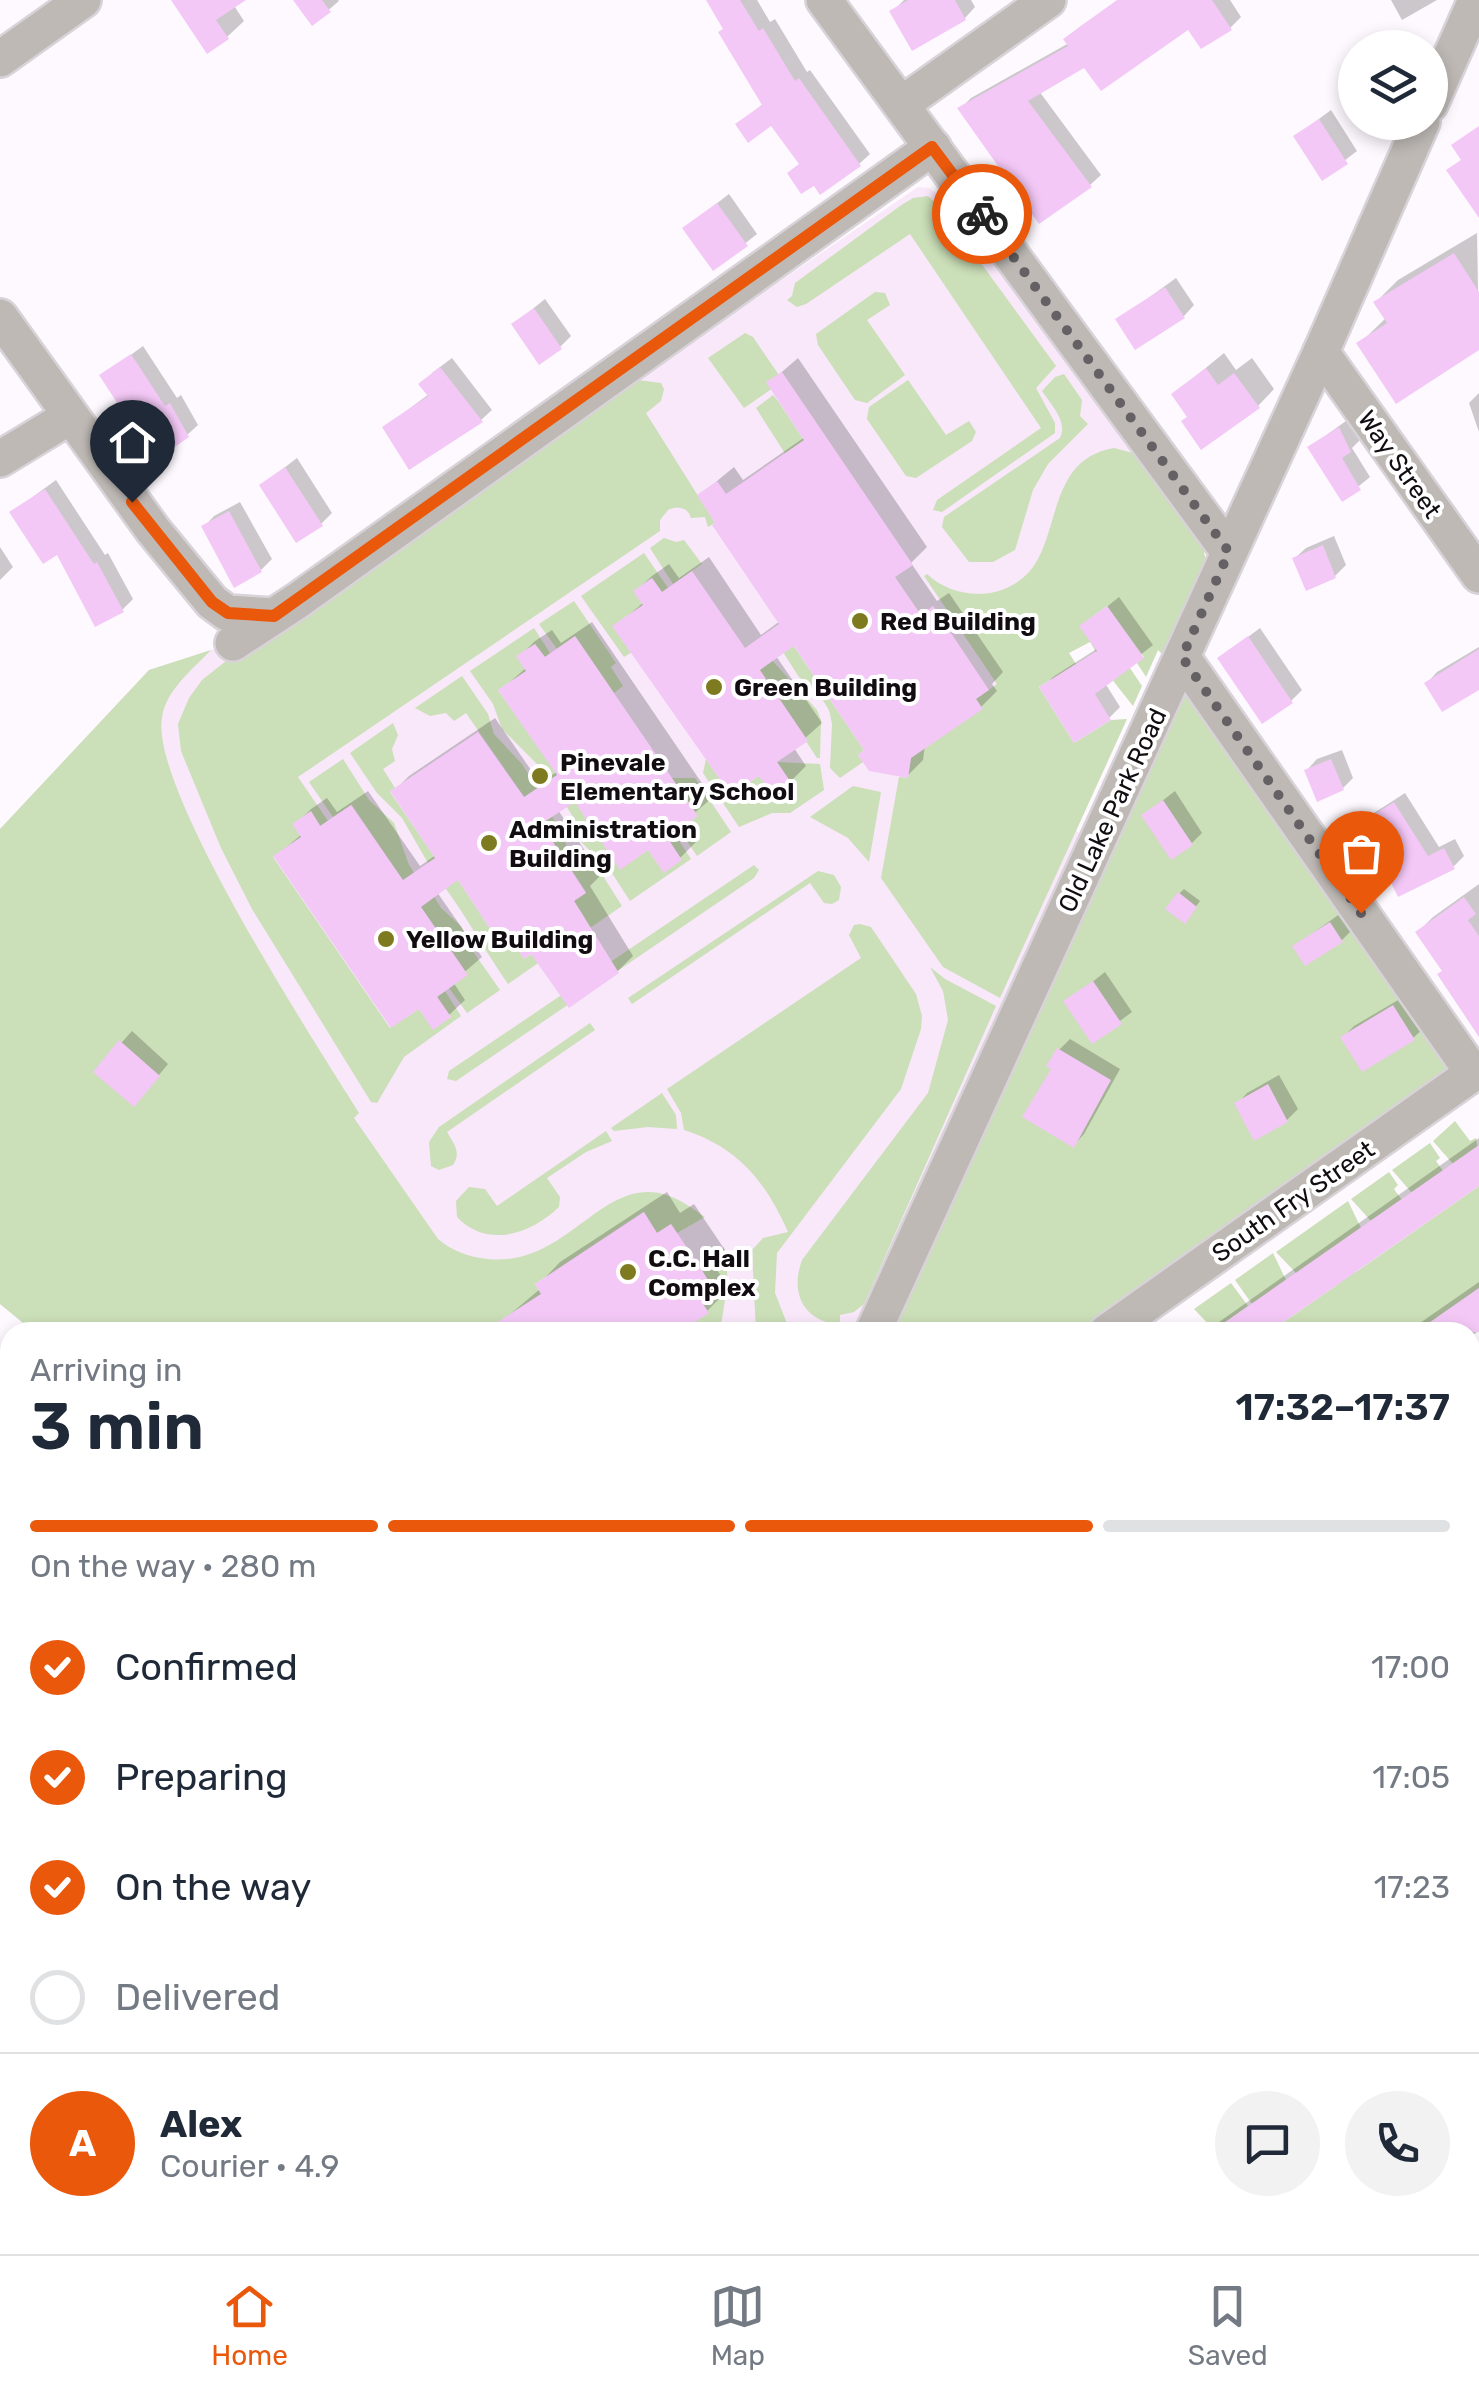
<!DOCTYPE html>
<meta charset="utf-8">
<style>
:root{--surface:#fff;--page:#f2f2f3;--text:#1f2937;--muted:#747a83;--line:#e0e1e3;--accent:#ea580c}
body{margin:0;font-family:Rubik,sans-serif;background:var(--page);color:var(--text);height:100vh;display:flex;flex-direction:column;font-size:38px;white-space:nowrap}
*{box-sizing:border-box;margin:0}
p{font-size:32px;color:var(--muted)}
.icon{flex:none;width:55px;height:55px;fill:none;stroke:currentColor;stroke-width:2;stroke-linecap:round;stroke-linejoin:round}
.map{position:relative;flex:1;overflow:hidden}
.details{position:absolute;left:0px;top:1322px;width:1480px;height:932px;display:flex;flex-direction:column;background:var(--surface);border-radius:30px 30px 0 0;box-shadow:0 5px 15px #0003}
.details>*{flex:none}
.buttons{position:absolute;left:1338px;top:30px;display:grid;gap:20px}
.buttons a{display:grid;place-items:center;width:110px;height:110px;border-radius:50%;background:var(--surface);box-shadow:0 5px 15px #0003;font-size:50px}
.pin{position:absolute;display:grid;place-items:center;width:85px;height:85px;color:#fff;margin:-102px -42px;border-radius:50% 50% 50% 0;rotate:-45deg;box-shadow:0 0 10px #0007}
.pin .icon{rotate:45deg}
.courier{position:absolute;display:grid;place-items:center;width:100px;height:100px;margin:-50px;border:8px solid #ea580c;border-radius:50%;background:#fff;color:#222;box-shadow:0 2px 12px #0007}
.head em{font-style:normal;font-weight:600}
.head div{display:flex;flex-direction:column-reverse}
.head{display:flex;align-items:center;justify-content:space-between;height:170px;padding:0 30px}
h1{font-size:65px;font-weight:600;line-height:75px}
.bar{display:grid;grid-template-columns:repeat(4,1fr);gap:15px 10px;align-content:center;height:120px;padding:0 30px}
.bar i{height:12px;border-radius:8px;background:var(--line)}
.bar .selected{background:var(--accent)}
.bar p{grid-column:span 4}
.line{display:flex;align-items:center;gap:25px;padding:0 30px;border-top:2px solid var(--line)}
.line div{flex:1}
.round{display:grid;place-items:center;flex:none;width:105px;height:105px;border-radius:52px;background:var(--page)}
ol{padding:0 30px;list-style:none}
li{display:flex;align-items:center;gap:30px;height:110px}
li p{margin-inline-start:auto}
li .icon{padding:10px;border-radius:50%;background:var(--accent);color:#fff;stroke-width:4}
li:last-child{color:var(--muted)}
li i{width:55px;height:55px;border:5px solid var(--line);border-radius:50%}
.tabs{display:flex;justify-content:space-around;align-items:center;height:140px;border-top:2px solid var(--line);background:var(--surface);font-size:28px;color:var(--muted)}
.tabs a{display:grid;justify-items:center;gap:5px}
.tabs .selected{color:var(--accent)}
.map>svg:first-child{display:block}
.built{fill:#f8e8f9}
.green{fill:#cbdfb8}
.shadow{fill:#0003}
.lines{fill:none;stroke-linecap:round;stroke-linejoin:round}
.stream{stroke:#74c0cd;stroke-width:8}
.building{fill:#f3c8f6}
.minor-casing{stroke:#d8d3d8;stroke-width:40}
.minor{stroke:#beb9b5;stroke-width:35}
.done{stroke:#646064;stroke-width:10;stroke-dasharray:0 18}
.route{stroke:#ea580c;stroke-width:12}
.poi-dot{fill:#7d7a20;stroke:#fff;stroke-width:4}
.labels{text-anchor:middle;stroke-width:8;stroke-linejoin:round;paint-order:stroke}
.street-label{font-size:25px;fill:#110d11;stroke:#fff}
.poi-label{font-size:25px;font-weight:bold;fill:#110d11;stroke:#fff;text-anchor:start}
</style>
<div class="map">
<svg width="1479" height="2254" viewBox="0 0 1479 2254">
<rect width="100%" height="100%" fill="#fef9fe"/>
<path class="built" d="M918,187L929,188L946,200L1187,520L1205,557L1078,546L989,727L1082,837L860,1332H34L0,1304V829L149,670L233,643L245,646Z"/>
<g class="green">
<path d="M928,196L940,207L1056,366L1036,388L1055,423V433L942,512L933,510L937,500L1041,428L910,234L806,304L797,307L787,300L792,296L795,283L900,206L913,198Z"/>
<path d="M875,292L885,293L890,305L867,320L905,375L867,403L855,400L818,345L816,334Z"/>
<path d="M745,333L753,337L783,381L744,408L708,358Z"/>
<path d="M1064,374L1082,400L1080,416L1088,424L1048,464L1033,490L1015,550L993,562H969L942,527L944,517L1060,438C1068,421 1051,405 1042,391L1055,377Z"/>
<path d="M638,380L661,383L664,389L661,401L646,413L715,523L708,527L705,517L691,518C688,507 677,505 668,510L660,520V531L298,777L328,821L321,826L311,812L301,837L273,857L390,1028L419,1009L433,1029L451,1017L437,996L445,991L461,1016L404,1057L377,1103L371,1102L252,909L221,848L181,751L178,724L189,698L202,680L245,646Z"/>
<path d="M908,380L946,435L969,421L976,432L972,441L916,478L906,476L867,419L869,407Z"/>
<path d="M773,395L778,401L874,545L795,469L756,408Z"/>
<path d="M1114,448L1137,454L1203,546L1205,557L1203,569L1164,656L1158,650L1146,677L1137,663L1144,657L1107,606L1080,626L1130,668L1142,686L1133,706L1114,682L1090,642L1069,653L1076,664L1039,687L1074,743L1111,720L1127,719L1000,998L943,967L881,878L899,777L908,778L911,758L976,699L997,684L924,576L927,574C960,605 1018,600 1039,557C1059,518 1055,458 1114,448Z"/>
<path d="M664,538L676,542L684,540L702,564L673,584L650,548Z"/>
<path d="M644,553L668,588L662,592L652,578L634,591L643,605L614,625L632,652L624,657L581,596Z"/>
<path d="M574,601L616,663L611,667L623,686L614,693L576,637L557,649L539,624Z"/>
<path d="M534,628L550,653L545,657L535,644L517,656L526,671L498,690L562,781L553,786L536,763L502,729L493,704L470,671Z"/>
<path d="M791,642L864,750L858,755L863,762L840,778L830,768L832,724L829,710L819,694L799,677L781,649Z"/>
<path d="M211,650C193,669 166,690 162,717C149,788 316,1044 359,1113L354,1118L438,1239C452,1251 469,1257 487,1259C560,1267 594,1192 648,1192C670,1192 688,1205 705,1217L677,1233L671,1224L657,1233L643,1212L535,1284L541,1294L500,1321L507,1332H34L0,1304V829L149,670Z"/>
<path d="M770,658L817,710L821,720L820,758H817L757,667Z"/>
<path d="M462,676L488,714L494,734L522,764L542,796L529,804L466,713L454,721L446,713L430,716L415,708Z"/>
<path d="M1187,694L1447,1063V1068L1418,1093L1078,1332H890L1181,695Z"/>
<path d="M393,723L398,735L392,749L395,761L383,769L395,788L390,792L440,865L432,870L402,818L377,793L350,753Z"/>
<path d="M343,759L369,800L394,823L409,865L418,879L407,887L352,805L333,817L309,782Z"/>
<path d="M706,759L731,795L759,776L774,796L792,784L777,762L820,764L824,790L790,813H772L739,827L703,773Z"/>
<path d="M671,778H695L731,832L697,856L679,829L697,816Z"/>
<path d="M853,786L881,792L869,862L848,838L810,817Z"/>
<path d="M572,797L620,869L648,850L664,872L667,837L674,833L691,859L630,901L610,870L579,840L573,817L564,802Z"/>
<path d="M550,812L569,850L603,876L622,906L571,941L565,931L585,918L574,901L586,892L539,820Z"/>
<path d="M754,865L759,870L754,878L456,1081L447,1079L449,1071Z"/>
<path d="M818,871L834,875L841,887L839,900L832,904L824,903L810,883L632,1004L628,998Z"/>
<path d="M458,880L502,947L512,940L524,959L548,943L554,952L508,984C485,951 467,917 443,885Z"/>
<path d="M432,893L441,908L461,926L474,953L500,990L467,1013L449,988L467,974L418,903Z"/>
<path d="M860,924L871,927L916,994L922,1016L921,1029L901,1089L777,1253L775,1293L786,1321L795,1332H756L752,1250L763,1238L788,1232C766,1182 738,1147 684,1130L681,1113L667,1089L861,958L849,935L854,925Z"/>
<path d="M930,967L945,979L996,1006L864,1304L854,1312L840,1315V1325C803,1321 790,1293 802,1260L928,1093L948,1020L943,991Z"/>
<path d="M590,1023L595,1030L447,1132C453,1143 462,1152 453,1165L439,1170L431,1166L429,1142L439,1127Z"/>
<path d="M662,1093L676,1115L677,1129L648,1127L614,1131L611,1128Z"/>
<path d="M1455,1121L1470,1141L1476,1138L1479,1156L1453,1164L1433,1141Z"/>
<path d="M606,1131L612,1141L586,1152L547,1178L560,1197L559,1207C531,1234 487,1249 457,1217L456,1201L469,1187L485,1189L497,1206Z"/>
<path d="M1430,1143L1440,1158L1436,1161L1443,1171L1412,1193L1392,1170Z"/>
<path d="M1389,1172L1398,1185L1394,1189L1402,1200L1371,1221L1351,1199Z"/>
<path d="M1479,1186V1288L1416,1332H1269L1337,1285L1296,1273L1276,1252L1348,1201L1361,1228L1356,1272Z"/>
<path d="M724,1247L728,1280L720,1332H679L708,1313L694,1290L708,1280L698,1264Z"/>
<path d="M1273,1253L1286,1280L1252,1304L1235,1280Z"/>
<path d="M1231,1283L1248,1306L1214,1330L1194,1309Z"/>
<path d="M1479,1732V1825L1470,1812V1738Z"/>
<path d="M1473,1894L1479,1901V2030L1470,2029Z"/>
</g>
<g class="shadow">
<path d="M174,0H236L233,4L244,21L227,37Z"/>
<path d="M297,0H338L339,1L313,23Z"/>
<path d="M710,0H757L770,22L775,19L807,72L810,70L870,154L859,164L801,162L772,122L738,124L764,103Z"/>
<path d="M904,0H971L975,7L965,18L892,12Z"/>
<path d="M1118,0H1230L1241,17L1230,28L1189,26L1085,65L1039,91L1101,175L1090,185L960,109L971,98L1069,43L1066,39L1077,29Z"/>
<path d="M1391,0H1437L1402,20Z"/>
<path d="M1331,110L1357,151L1323,177L1296,136Z"/>
<path d="M729,194L757,234L714,268L685,228Z"/>
<path d="M1477,233L1479,347L1360,343L1386,318L1376,302L1398,280Z"/>
<path d="M1176,278L1194,305L1184,316L1118,320Z"/>
<path d="M545,299L571,336L560,347L514,324Z"/>
<path d="M143,346L177,398L181,395L198,425L187,435L102,376Z"/>
<path d="M1224,353L1236,370L1252,358L1274,389L1258,406L1190,416L1174,394Z"/>
<path d="M452,358L492,410L481,420L385,427L429,394L432,373Z"/>
<path d="M798,358L927,547L911,563L937,601L949,593L1003,672L992,684L997,691L981,707L925,745L923,760L907,776L867,749L795,642L776,656L822,723L794,748L806,766L790,782L760,772L616,626L644,602L636,591L652,576L669,564L679,578L709,557L761,635L780,621L700,495L734,467L743,480L805,437L769,383Z"/>
<path d="M1479,393V432L1469,403Z"/>
<path d="M1350,418L1360,440L1352,448L1370,477L1343,499L1310,447Z"/>
<path d="M297,458L332,513L321,524L262,485Z"/>
<path d="M56,480L105,555L108,553L133,599L122,610L12,512Z"/>
<path d="M240,502L272,559L261,570L204,527L214,516Z"/>
<path d="M1334,536L1346,565L1335,576L1295,558L1306,548Z"/>
<path d="M0,547L13,567L0,580Z"/>
<path d="M1119,597L1153,645L1105,683L1120,707L1109,718L1042,688L1053,677L1098,648L1082,627Z"/>
<path d="M592,622L712,798L683,823L696,842L680,858L649,847L576,799L558,810L601,875L590,886L633,956L617,972L532,950L512,937L459,877L437,892L482,957L453,982L465,1000L449,1015L419,1005L276,856L302,834L296,824L311,809L327,798L337,812L368,791L420,866L436,855L393,792L409,776L495,718L540,783L558,771L501,690L527,667L519,657L535,641L552,630L561,643Z"/>
<path d="M1260,628L1302,690L1291,701L1220,658Z"/>
<path d="M1479,647V687L1427,683L1437,672Z"/>
<path d="M1342,750L1353,778L1343,788L1307,770L1317,759Z"/>
<path d="M1175,791L1202,833L1192,843L1144,815Z"/>
<path d="M1405,793L1439,847L1455,839L1464,856L1453,867L1378,850L1352,831L1363,820Z"/>
<path d="M1479,884V1009L1444,970L1418,932L1433,917Z"/>
<path d="M1184,889L1200,901L1189,916L1179,894Z"/>
<path d="M1341,913L1352,930L1342,940L1295,946Z"/>
<path d="M1105,972L1132,1012L1093,1041L1067,1002Z"/>
<path d="M1405,996L1424,1028L1413,1038L1343,1037L1354,1026Z"/>
<path d="M132,1031L168,1064L144,1093L96,1071Z"/>
<path d="M1070,1039L1120,1069L1084,1134L1074,1145L1054,1068L1059,1050Z"/>
<path d="M1279,1075L1298,1109L1287,1120L1255,1137L1237,1104L1247,1093Z"/>
<path d="M1479,1138V1181L1264,1332H1205Z"/>
<path d="M667,1192L680,1213L694,1204L729,1256L716,1268L729,1289L707,1311L675,1332H510L502,1321L540,1289L538,1285L560,1262Z"/>
<path d="M1479,1282V1331L1470,1337V1332H1407Z"/>
<path d="M1470,1478L1479,1491V1552L1470,1558Z"/>
<path d="M1479,1679V1729L1470,1735V1686Z"/>
<path d="M8,1793L10,1819L4,1824L10,1835V1918L0,1923V1795Z"/>
<path d="M10,1960V2004L9,1999L0,2001V1962Z"/>
<path d="M1470,2147L1479,2148V2194L1470,2192Z"/>
<path d="M2,2180L10,2204V2245H32L35,2254H0Z"/>
<path d="M310,2245H373L381,2248L379,2254H305Z"/>
<path d="M722,2245H832L830,2254H745Z"/>
<path d="M875,2245H933L942,2249L940,2254H871Z"/>
<path d="M1038,2252V2254H983L984,2253Z"/>
</g>
<g class="lines">
<g class="stream">
<path d="M0,1389L10,1396"/>
<path d="M1470,2063L1479,2064"/>
</g>
</g>
<g class="building">
<path d="M171,0H246L216,20L229,39L207,54Z"/>
<path d="M293,0H322L331,12L312,26Z"/>
<path d="M706,0H740L759,31L763,28L795,81L799,78L861,166L820,195L814,186L801,194L787,173L799,164L771,126L748,143L735,124L762,105L718,32L723,29Z"/>
<path d="M908,0H955L966,20L912,51L889,11Z"/>
<path d="M1117,0H1212L1232,30L1201,49L1188,30L1101,91L1084,68L1028,101L1092,187L1039,224L957,108L1068,46L1063,39Z"/>
<path d="M1319,119L1348,164L1322,181L1293,136Z"/>
<path d="M1479,126V218L1446,170L1461,160L1451,145Z"/>
<path d="M717,203L748,246L713,271L682,228Z"/>
<path d="M1454,253L1479,292V350L1396,404L1356,343L1387,323L1373,302Z"/>
<path d="M1165,287L1185,318L1135,350L1115,319Z"/>
<path d="M534,308L562,349L539,365L511,324Z"/>
<path d="M131,354L165,406L170,403L189,437L155,461L99,375Z"/>
<path d="M440,367L483,422L409,470L382,427L428,396L418,384Z"/>
<path d="M1206,368L1218,385L1234,373L1260,408L1201,450L1181,421L1187,417L1171,394Z"/>
<path d="M782,372L913,565L895,577L921,615L933,606L989,690L976,699L983,709L911,758L908,778L869,771L858,755L864,750L794,646L760,670L808,741L777,762L792,784L774,796L759,776L731,795L612,626L643,605L633,591L652,578L662,592L692,571L745,648L779,624L712,525L715,523L697,495L717,481L726,494L804,440L766,382Z"/>
<path d="M1339,427L1351,452L1342,458L1361,490L1342,502L1307,447Z"/>
<path d="M285,467L323,526L296,543L259,485Z"/>
<path d="M45,489L94,564L97,562L124,612L95,627L57,555L43,564L9,512Z"/>
<path d="M229,511L262,572L234,588L201,526Z"/>
<path d="M1323,545L1336,578L1306,591L1292,558Z"/>
<path d="M1107,606L1144,658L1095,694L1111,720L1074,743L1039,687L1097,651L1079,626Z"/>
<path d="M575,636L698,816L667,837L682,860L664,873L648,850L620,870L575,802L541,824L586,893L574,901L619,973L569,1008L531,954L524,959L512,940L502,947L458,880L421,907L468,975L437,997L451,1017L433,1030L419,1009L391,1028L273,856L301,837L292,824L311,811L320,826L351,805L403,880L435,858L390,791L478,732L524,797L557,775L498,690L526,671L516,656L535,644L545,657Z"/>
<path d="M1248,636L1293,703L1262,724L1217,658Z"/>
<path d="M1479,649V690L1442,712L1424,683Z"/>
<path d="M1331,759L1344,790L1317,802L1304,770Z"/>
<path d="M1163,800L1193,845L1171,860L1141,815Z"/>
<path d="M1394,802L1428,856L1444,848L1455,869L1398,897L1377,854L1367,860L1349,830Z"/>
<path d="M1178,892L1197,907L1185,924L1165,909Z"/>
<path d="M1464,897L1476,914L1468,920L1479,936V1037L1437,974L1442,971L1415,932Z"/>
<path d="M1330,922L1343,942L1305,966L1292,946Z"/>
<path d="M1093,981L1122,1024L1092,1044L1063,1001Z"/>
<path d="M1393,1005L1415,1040L1362,1072L1340,1037Z"/>
<path d="M119,1040L160,1076L134,1107L93,1072Z"/>
<path d="M1057,1048L1111,1080L1074,1148L1022,1117L1051,1069L1046,1066Z"/>
<path d="M1268,1084L1288,1122L1254,1141L1234,1103Z"/>
<path d="M1479,1145V1186L1337,1285L1269,1332H1211Z"/>
<path d="M644,1212L657,1233L671,1224L698,1264L708,1280L694,1290L709,1313L679,1332H482L541,1294L535,1284Z"/>
<path d="M1479,1288V1332H1416Z"/>
</g>
<g class="lines">
<g class="minor-casing">
<g id="minor">
<path d="M824,0L1229,552"/>
<path d="M0,59L83,0"/>
<path d="M902,104L1048,0"/>
<path d="M1430,104L1476,0"/>
<path d="M0,317L153,530L212,602L227,613L274,616"/>
<path d="M1321,352L1479,575"/>
<path d="M0,459L69,417"/>
<path d="M233,643L297,601L933,147"/>
<path d="M1182,657L1473,1073"/>
<path d="M873,1332L1321,352L1422,122"/>
<path d="M1107,1332L1479,1069"/>
<path d="M0,1699L10,1697"/>
<path d="M1470,1863L1479,1875"/>
<path d="M0,2101L10,2115"/>
<path d="M0,2152L10,2149"/>
<path d="M69,2245L73,2254"/>
<path d="M1347,2245L1405,2254"/>
<path d="M483,2254L487,2245"/>
</g>
</g>
<use href="#minor" class="minor"/>
</g>
<g class="lines">
<path class="done" d="M982,214L1229,552L1182,657L1361,913"/>
<path class="route" d="M132,502L212,602L228,613L274,616L932,147L982,214"/>
</g>
<g class="poi-dot">
<circle cx="860" cy="621" r="10"/>
<circle cx="714" cy="687" r="10"/>
<circle cx="540" cy="776" r="10"/>
<circle cx="489" cy="843" r="10"/>
<circle cx="386" cy="939" r="10"/>
<circle cx="628" cy="1272" r="10"/>
</g>
<g class="labels">
<g class="street-label">
<text transform="translate(1400 464) rotate(55)" y="9">Way Street</text>
<text transform="translate(1112 810) rotate(-65)" y="9">Old Lake Park Road</text>
<text transform="translate(1293 1201) rotate(-35)" y="9">South Fry Street</text>
</g>
<g class="poi-label">
<text x="880" y="630">Red Building</text>
<text x="734" y="696">Green Building</text>
<text x="560" y="771">Pinevale<tspan x="560" dy="29">Elementary School</tspan></text>
<text x="509" y="838">Administration<tspan x="509" dy="29">Building</tspan></text>
<text x="406" y="948">Yellow Building</text>
<text x="648" y="1267">C.C. Hall<tspan x="648" dy="29">Complex</tspan></text>
</g>
</g>
</svg>
<div class="buttons">
<a><svg class="icon" aria-label="layers" viewBox="0 0 24 24"><path d="M12 4l9 5-9 5-9-5zM3 14l9 5 9-5"/></svg></a>
</div>
<div class="pin" style="left:1361px;top:913px;background:#ea580c"><svg class="icon" aria-label="bag" viewBox="0 0 24 24"><path d="M5 8h14l-1 12H6zM9 8a3 3 0 0 1 6 0"/></svg></div>
<div class="pin" style="left:132px;top:502px;background:#1f2937"><svg class="icon" aria-label="home" viewBox="0 0 24 24"><path d="M3 11l9-7 9 7M6 9v11h12V9"/></svg></div>
<div class="courier" style="left:982px;top:214px"><svg class="icon" aria-label="bike" viewBox="0 0 24 24"><circle cx="6" cy="16" r="4"/><circle cx="18" cy="16" r="4"/><path d="M6 16l4-8h5l3 8M10 8l3 8H6M13 5h3"/></svg></div>
<section class="details">
<div class="head"><div><h1>3 min</h1><p>Arriving in</p></div><em>17:32–17:37</em></div>
<div class="bar"><i class="selected"></i><i class="selected"></i><i class="selected"></i><i></i><p>On the way · 280 m</p></div>
<ol>
<li><svg class="icon" aria-label="check" viewBox="0 0 24 24"><path d="M5 12l5 5 9-10"/></svg>Confirmed<p>17:00</p></li>
<li><svg class="icon" aria-label="check" viewBox="0 0 24 24"><path d="M5 12l5 5 9-10"/></svg>Preparing<p>17:05</p></li>
<li><svg class="icon" aria-label="check" viewBox="0 0 24 24"><path d="M5 12l5 5 9-10"/></svg>On the way<p>17:23</p></li>
<li><i></i>Delivered</li>
</ol>
<div class="line" style="height:180px"><b class="round" style="background:var(--accent);color:#fff">A</b><div><b>Alex</b><p>Courier · 4.9</p></div><a class="round"><svg class="icon" aria-label="chat" viewBox="0 0 24 24"><path d="M4 5h16v11H9l-5 4z"/></svg></a><a class="round"><svg class="icon" aria-label="phone" viewBox="0 0 24 24"><path d="M5 4h4l2 5-3 2q2 4 5 5l2-3 5 2v4C11 20 4 13 5 4z"/></svg></a></div>
</section>
</div>
<nav class="tabs">
<a class="selected"><svg class="icon" aria-label="home" viewBox="0 0 24 24"><path d="M3 11l9-7 9 7M6 9v11h12V9"/></svg>Home</a>
<a><svg class="icon" aria-label="map" viewBox="0 0 24 24"><path d="M3 6l6-2 6 2 6-2v14l-6 2-6-2-6 2zM9 4v14M15 6v14"/></svg>Map</a>
<a><svg class="icon" aria-label="saved" viewBox="0 0 24 24"><path d="M7 4h10v16l-5-4-5 4z"/></svg>Saved</a>
</nav>
